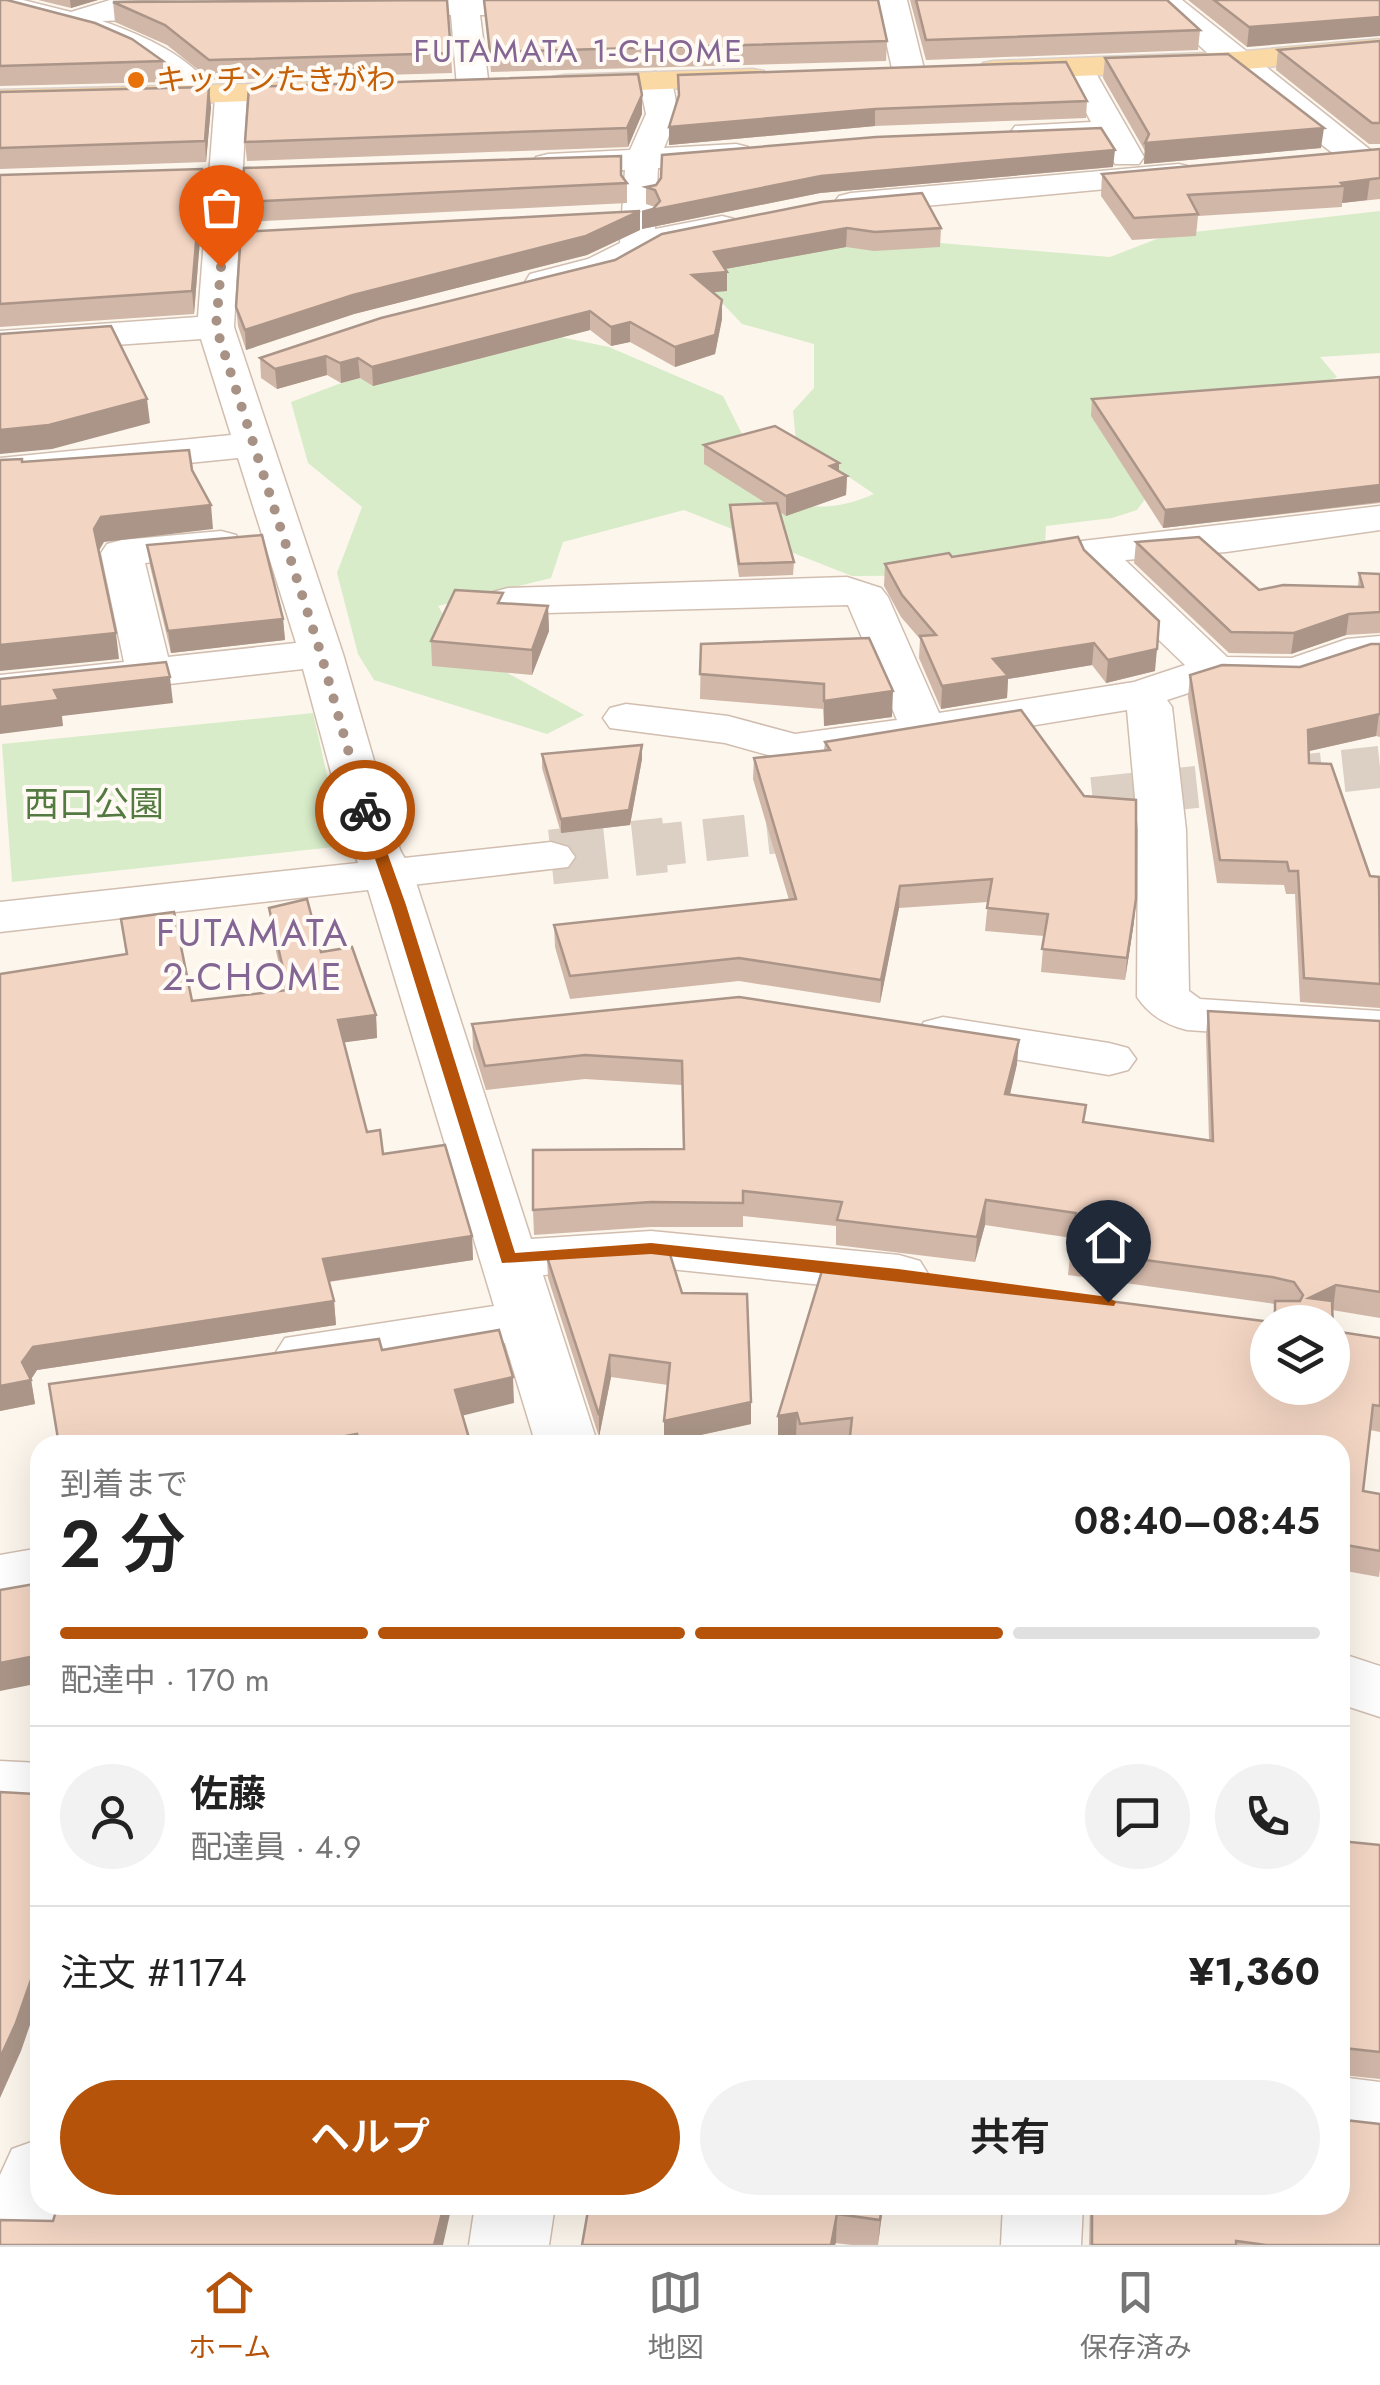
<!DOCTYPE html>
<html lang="ja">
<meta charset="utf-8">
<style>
:root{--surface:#fff;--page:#f2f2f2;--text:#222;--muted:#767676;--line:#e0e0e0;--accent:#b45309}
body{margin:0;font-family:Jost,"Noto Sans JP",sans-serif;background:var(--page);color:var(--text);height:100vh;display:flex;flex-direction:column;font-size:38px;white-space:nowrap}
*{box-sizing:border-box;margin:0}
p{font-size:32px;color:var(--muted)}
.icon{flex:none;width:55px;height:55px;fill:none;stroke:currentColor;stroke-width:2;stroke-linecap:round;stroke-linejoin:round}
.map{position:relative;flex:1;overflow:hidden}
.side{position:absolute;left:30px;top:1435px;width:1320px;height:780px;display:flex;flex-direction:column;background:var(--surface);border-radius:30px;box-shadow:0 10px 40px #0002}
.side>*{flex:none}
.tools{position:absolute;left:1250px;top:1305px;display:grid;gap:20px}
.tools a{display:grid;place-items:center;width:100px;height:100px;border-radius:50%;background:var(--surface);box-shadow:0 10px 40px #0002;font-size:50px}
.pin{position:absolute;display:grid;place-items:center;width:85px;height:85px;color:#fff;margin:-102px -42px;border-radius:50% 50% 50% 0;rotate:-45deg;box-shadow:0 0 10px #0007}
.pin .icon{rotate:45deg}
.courier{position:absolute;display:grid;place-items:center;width:100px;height:100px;margin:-50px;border:8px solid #b45309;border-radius:50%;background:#fff;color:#222;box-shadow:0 2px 12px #0007}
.head em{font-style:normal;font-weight:600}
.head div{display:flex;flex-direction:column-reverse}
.head{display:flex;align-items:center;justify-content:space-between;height:170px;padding:0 30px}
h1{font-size:65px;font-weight:600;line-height:75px}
.bar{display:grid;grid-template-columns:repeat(4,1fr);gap:15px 10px;align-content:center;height:120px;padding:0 30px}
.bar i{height:12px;border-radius:8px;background:var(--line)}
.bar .on{background:var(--accent)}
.bar p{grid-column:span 4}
.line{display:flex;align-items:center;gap:25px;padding:0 30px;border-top:2px solid var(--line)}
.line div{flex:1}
.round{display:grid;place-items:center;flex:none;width:105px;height:105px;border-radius:52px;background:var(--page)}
.cta{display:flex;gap:20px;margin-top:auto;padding:20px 30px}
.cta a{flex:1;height:115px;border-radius:60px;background:var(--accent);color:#fff;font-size:40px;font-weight:600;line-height:115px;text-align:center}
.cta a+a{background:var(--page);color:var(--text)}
.tabs{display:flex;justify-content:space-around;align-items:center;height:140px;border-top:2px solid var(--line);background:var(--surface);font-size:28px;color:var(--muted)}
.tabs a{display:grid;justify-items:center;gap:5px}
.tabs .on{color:var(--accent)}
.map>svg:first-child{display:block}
.green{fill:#d8ecc9}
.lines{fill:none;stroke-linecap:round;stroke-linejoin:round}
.tertiary-tunnel-far1{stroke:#dcd0c4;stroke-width:42;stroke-dasharray:42 21;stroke-linecap:butt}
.tertiary-tunnel{stroke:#dcd0c4;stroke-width:55;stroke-dasharray:55 28;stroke-linecap:butt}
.minor-casing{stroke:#d1beb0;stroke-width:3}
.tertiary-casing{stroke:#d1beb0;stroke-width:3}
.primary-casing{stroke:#dad1cd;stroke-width:3}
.minor{fill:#fff;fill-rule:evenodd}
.tertiary{fill:#fff;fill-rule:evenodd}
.primary{fill:#fbd9a5;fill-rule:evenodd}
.wall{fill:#d1b7a8}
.shaded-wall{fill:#aa9588}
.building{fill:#f3d5c3;stroke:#aa9588;stroke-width:2.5}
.route{fill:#b45309}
.done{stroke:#a89285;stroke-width:10;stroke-dasharray:0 18}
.food-dot{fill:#e8710a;stroke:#fffaf3;stroke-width:4}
.labels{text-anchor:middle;stroke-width:8;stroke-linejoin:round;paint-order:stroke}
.far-food-label{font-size:30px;fill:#c56008;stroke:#fffaf3;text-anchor:start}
.far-neighbourhood-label{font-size:32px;letter-spacing:2.5px;fill:#846695;stroke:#fffaf3}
.park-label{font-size:35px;fill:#537a41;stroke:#fffaf3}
.neighbourhood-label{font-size:38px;letter-spacing:2.5px;fill:#846695;stroke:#fffaf3}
</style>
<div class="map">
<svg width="1380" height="2245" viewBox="0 0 1380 2245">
<rect width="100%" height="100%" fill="#fdf6ec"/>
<g class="green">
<path d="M1380,211V353L1320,357L1337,377L1178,455L1137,510L1112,518L1046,526L1045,547L989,575L852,576L684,510L563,542L551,578L438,606L466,650L584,715L547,734L374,680L358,654L337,573L362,507L308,463L291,402L344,382L551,335L609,347L723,396L742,434L703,456C765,491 802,526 874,494L796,441L793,411L814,388V344L742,324L694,273L783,247L928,242L1110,257L1167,235Z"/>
<path d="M313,713L343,846L12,882L2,744Z"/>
</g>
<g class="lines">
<g class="tertiary-tunnel-far1">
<path d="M1030,805L1380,767"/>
<path d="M642,847L845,825"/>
</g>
<path class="tertiary-tunnel" d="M551,857L665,845"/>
<g class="minor-casing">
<g id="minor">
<path d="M0,0H23L71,12L110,0L197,3L202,9L197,15L187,18L102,21C145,36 188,55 216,92L231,85L242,87L247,94L234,327L343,654L400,850L413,873L531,1239L651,1231L899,1255L920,1261L928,1274L920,1287L899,1293L651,1267L543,1275L598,1445H536L505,1343L306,1372L285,1366L276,1352L285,1338L494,1306L363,873L352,850L303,669L0,703V675L124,662L101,553L107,544L122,540L221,531L236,535L242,544L236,553L145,563L168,657L296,643L238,458L0,482V458L231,435L201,339L0,353V331L198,317L215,98C190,112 173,79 153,66C108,37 52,24 0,13Z"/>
<path d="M568,0L572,6L567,12L557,15H480L489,87L484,94H462L457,87L451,15L373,16L363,13L358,7L365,0Z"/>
<path d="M877,0H907L925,73L920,80H898L893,73Z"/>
<path d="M1149,0H1182L1373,152L1378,159L1373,166H1349L1224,68Z"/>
<path d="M1078,59L1089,61L1093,68L1144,157L1139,164H1115L1102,141L1026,143L1015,140L1010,133L1015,126L1091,122L1063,68L1067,61Z"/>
<path d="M655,72L666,74C683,100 675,122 664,148L736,144L748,147L752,154L748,161L736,164L658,168L655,229L722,216L734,219L739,226L734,233C711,239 687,242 664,248C622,261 578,301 530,290L525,282L530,274L588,259L620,243L625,170L548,174L536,171L531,164L536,157L548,154L630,150L646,114L639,81L644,74Z"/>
<path d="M1179,164L1191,167L1196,174L1191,181L851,213L839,210L834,203L839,196L851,193Z"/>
<path d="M1380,506V530L1226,552L1125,560L1227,657L1292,658L1347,639L1380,636V662H1367L1296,685L1219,683L1167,700L1172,707L1186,830L1189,991L1200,999L1380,1011V1043L1187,1030C1166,1025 1149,1015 1137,997L1138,830L1127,710L810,762H793L725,743L610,728L603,718L610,708L626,704L728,716L795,734L897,720L848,605L508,614L493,610L486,601L493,592L508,588L847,577L881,588L888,597L939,713L1134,682L1185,665L1085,569L1076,550L1082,541Z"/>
<path d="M943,1017L1109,1043L1128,1048L1136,1059L1128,1070L1109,1075L924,1044L917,1033L924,1022Z"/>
<path d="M40,1548V1594L0,1601V1555Z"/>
<path d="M1340,1653L1380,1666V1717L1340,1704Z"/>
<path d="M0,1761L40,1763V1817L0,1815Z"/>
<path d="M1340,2077L1380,2082V2148L1340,2143Z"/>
<path d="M40,2139V2205H69L56,2245H0V2175L12,2149Z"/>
<path d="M475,2205H555L549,2245H469Z"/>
<path d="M1003,2205H1083L1081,2245H1001Z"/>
</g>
</g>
<g class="tertiary-casing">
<path id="tertiary" d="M551,842L568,847L575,857L568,867L0,932V902Z"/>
</g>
<g class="primary-casing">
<g id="primary">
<path d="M1380,39V57L1235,70L994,79L983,77L978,70L983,63L994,61L1235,52Z"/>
<path d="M753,69L764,71L769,78L764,85L564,93L553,91L548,84L553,77L564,75Z"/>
<path d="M323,82L334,84L339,91L334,98L0,110V90Z"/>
</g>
</g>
<use href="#minor" class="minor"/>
<use href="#tertiary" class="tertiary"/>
<use href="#primary" class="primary"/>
</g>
<g class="wall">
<path d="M0,0L163,61L165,82L0,86Z"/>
<path d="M38,0H98L71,8Z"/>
<path d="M484,0L887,41L886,61L491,72Z"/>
<path d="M910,0H1167L1200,30L1198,50L926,60Z"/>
<path d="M1188,0H1380L1247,47Z"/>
<path d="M113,2L451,53L452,73L211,80L167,45L115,22Z"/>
<path d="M1380,41V144H1369L1276,70L1278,50Z"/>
<path d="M1105,58L1321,148L1144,164L1145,151L1103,78Z"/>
<path d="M678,75L1087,101L1086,118L875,126L669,145V127L678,98Z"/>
<path d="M0,92L211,107L206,162L0,169Z"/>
<path d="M642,114L628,147L247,161L245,142Z"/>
<path d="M1380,149V199L1342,203V207L1198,216L1196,236L1132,240L1101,196L1102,174Z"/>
<path d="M1113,167L820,193L642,229V212L653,209L655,207L646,204V187Z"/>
<path d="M0,175L204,190L194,314L0,327Z"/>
<path d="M627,183V203L244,222L242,202Z"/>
<path d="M822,202L941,228L940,247L874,251L846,247L725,269L727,272V291L712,292L722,319L715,354L675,367L630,342L611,346L590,330L373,386L360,378L341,383L327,375L277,389L261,378L260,358Z"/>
<path d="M640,230L587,255L354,314L246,350L238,326L236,307Z"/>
<path d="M1380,377V503L1163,528L1091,416L1092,399Z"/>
<path d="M704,445L839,463V472L847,476L846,495L786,516L780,512L794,562L793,575L739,577L730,518V505L767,504L704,464Z"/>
<path d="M1136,542L1259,590L1358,586L1359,573L1380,574V633L1346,635L1291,654L1229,653L1134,563Z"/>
<path d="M147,545L283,619L285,640L171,653L150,566Z"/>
<path d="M1084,550L1155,671L1106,683L1092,665L1008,679L1007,698L941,709L919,658L920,639L901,617L884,586L885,564L952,557Z"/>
<path d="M503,603L548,606L549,631L532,675L432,666L431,641Z"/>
<path d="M869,638L892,717L824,726L823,709L700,699L701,644Z"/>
<path d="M1380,644V737L1376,736L1309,751V763L1370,876L1380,881V1008L1300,1002L1295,894H1286L1284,885L1217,883L1188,697L1190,675L1300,667Z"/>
<path d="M825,742L1134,922L1125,980L1041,972L1044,936L985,931L988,902L899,908L880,1003L739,981L570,999L555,947L554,925L789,900L753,779L754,758L824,750Z"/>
<path d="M642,745V759L630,825L561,833L542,768V754Z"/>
<path d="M269,908L321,952L376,1015L377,1038L344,1042L367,1132L383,1154L472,1236L473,1260L329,1282L334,1301L336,1325L37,1370L31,1379L35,1404L0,1411V974L126,955L121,919L192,1001L285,990L271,930Z"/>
<path d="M1208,1011L1380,1021V1318L1332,1310L1333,1331L1380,1338V1432L1370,1430L1363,1491L1380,1494V1569L1379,1577L1340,1570V1445L849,1443L798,1445L796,1438L778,1442V1416L1271,1322L1272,1321L1275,1304L1068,1275L1072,1238L985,1225L975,1262L836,1245V1226L743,1216V1227H651L534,1235L533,1210L683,1149L682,1085L585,1079L486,1090L473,1048L472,1024L1017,1064L1010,1095L1084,1122L1209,1140L1206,1035Z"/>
<path d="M547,1257L682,1293L751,1402V1424L664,1443V1421L668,1385L611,1377L599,1437L548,1278Z"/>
<path d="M1340,1841L1380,1845V2079L1342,2075L1340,2086Z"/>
<path d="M1345,2120L1380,2245H1089L1090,2205H1340Z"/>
<path d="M574,2205H883L878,2245H852L587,2214L574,2212Z"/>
</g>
<g class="shaded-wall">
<path d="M70,0H98L71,8Z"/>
<path d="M1380,17V36L1247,47L1249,27Z"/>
<path d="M209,87L211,107L206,162L205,141Z"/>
<path d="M642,95V114L628,147L627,128Z"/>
<path d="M875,109V126L669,145V127Z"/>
<path d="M1324,128L1321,148L1144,164L1145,143Z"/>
<path d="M1115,150L1113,167L820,193L642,229V212L821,176Z"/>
<path d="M202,169L204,190L194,314L192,291Z"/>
<path d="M1370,178L1367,200L1342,203L1344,186L1341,183Z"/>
<path d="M640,211V230L587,255L354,314L246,350L245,330L353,295Z"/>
<path d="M847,228L846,247L714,271V252Z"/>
<path d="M727,272V291L692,294V275Z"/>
<path d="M722,300V319L715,354L675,367V347Z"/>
<path d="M590,311V330L373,386L372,367Z"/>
<path d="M630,322V342L611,346V327Z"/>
<path d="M326,356L327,375L277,389L275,369Z"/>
<path d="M358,358L360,378L341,383L340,363Z"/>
<path d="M147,399L150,423L52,449L0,454V430Z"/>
<path d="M839,463V479L847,476L846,495L786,516V496L830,466Z"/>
<path d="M1380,485V502L1163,528L1165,510Z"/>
<path d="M211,505L213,529L104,542L97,554L94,529L101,517Z"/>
<path d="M548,606L549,631L532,675V650Z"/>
<path d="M1349,614L1346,635L1291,654L1294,633Z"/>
<path d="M283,619L285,640L171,653L168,631Z"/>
<path d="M116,633L119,659L0,671V645Z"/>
<path d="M1094,643L1092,665L1008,679L1007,698L941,709L942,686L993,659Z"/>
<path d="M1157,649L1155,671L1106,683L1108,660Z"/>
<path d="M170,677L173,703L62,716L63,726L0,734V707L54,690Z"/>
<path d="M893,691L892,717L824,726V701Z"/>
<path d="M1379,714L1376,736L1305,752L1308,730Z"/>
<path d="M642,745V759L630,825L561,833V819Z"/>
<path d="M900,886L899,908L880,1003L881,980Z"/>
<path d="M1136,899L1134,922L1125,980L1127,958Z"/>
<path d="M376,1015L377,1038L340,1043L338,1020Z"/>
<path d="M1019,1040L1017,1064L1004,1119L1005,1094Z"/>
<path d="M986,1200L985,1225L975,1262L977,1237Z"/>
<path d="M472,1236L473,1260L325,1282L323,1259Z"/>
<path d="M1336,1285L1333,1310L1309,1298Z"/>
<path d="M334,1301L336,1325L37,1370L30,1381L31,1380L35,1404L0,1411V1386L22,1362L33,1347Z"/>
<path d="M610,1355L611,1377L599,1437V1415Z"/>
<path d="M513,1377L514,1403L457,1417L455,1390Z"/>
<path d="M751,1402V1424L664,1443V1421Z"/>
<path d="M797,1413L796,1438L778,1442V1416Z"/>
<path d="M357,1434L358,1445H296Z"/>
<path d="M40,1655V1683L0,1691V1663Z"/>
<path d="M40,1954V1996L21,2051L0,2098V2058Z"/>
<path d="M444,2205H452L443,2245H434Z"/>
<path d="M882,2205H883L878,2245L880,2220Z"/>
<path d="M837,2214L836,2243L835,2245H831Z"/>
</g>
<g class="building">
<path d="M0,0H7L95,23L132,39L163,61L0,66Z"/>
<path d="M447,0L451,53L209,60L165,25L113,2Z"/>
<path d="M484,0H878L887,41L490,52Z"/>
<path d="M916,0H1167L1200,30L926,40Z"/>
<path d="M1214,0H1380V17L1249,27Z"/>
<path d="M1380,41V123H1372L1278,50Z"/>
<path d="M1228,54L1324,128L1145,143L1149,134L1105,58Z"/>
<path d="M1066,62L1087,101L875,109L669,127L679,95L678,75Z"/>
<path d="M638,74L642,95L627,128L245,142L249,87Z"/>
<path d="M209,87L205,141L0,148V92Z"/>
<path d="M1101,128L1115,150L821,176L642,212L653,209L660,201L655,190L646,187L656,185L661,178L662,155L876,137Z"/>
<path d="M1380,149V178L1341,183L1344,186L1188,195L1198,214L1134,218L1102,174Z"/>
<path d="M621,156V175L627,183L242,202L244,168Z"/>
<path d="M202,169L192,291L0,304V175Z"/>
<path d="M922,193L941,228L875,232L847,228L714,252L727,272L692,275L722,300L715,335L675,347L630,322L611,327L590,311L372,367L358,358L340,363L326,356L275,369L260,358L381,318L615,260L662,234L822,202Z"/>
<path d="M640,211L586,236L353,295L245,330L236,307L241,232Z"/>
<path d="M111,326L147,399L49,425L0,430V334Z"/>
<path d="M1380,377V485L1165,510L1092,399Z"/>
<path d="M775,426L839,463L830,466L847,476L786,496L704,445Z"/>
<path d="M189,450L192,470L211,505L101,517L94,529L116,633L0,645V460L22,459V462Z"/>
<path d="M777,503L794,562L739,564L730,505Z"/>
<path d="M262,535L283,619L168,631L147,545Z"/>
<path d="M1078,537L1084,550L1159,621L1157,649L1108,660L1094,643L993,659L1008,676L942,686L920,636L936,635L902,595L885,564L949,553L952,557Z"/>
<path d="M1199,537L1259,590L1283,585L1363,587L1359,573L1380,574V612L1349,614L1294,633L1231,632L1136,542Z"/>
<path d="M455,590L503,593L498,603L548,606L532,650L431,641Z"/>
<path d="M869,638L893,691L824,701V684L700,674L701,644Z"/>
<path d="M1371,644H1380V714L1308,730L1309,763L1331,764L1370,876L1379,877L1380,984L1304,978L1298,871H1289L1287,862L1220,860L1190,675L1222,665L1300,667Z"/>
<path d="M166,662L170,677L54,690L59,700L0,707V679Z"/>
<path d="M1021,710L1084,796L1136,800V899L1127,958L1042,949L1048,914L987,908L992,879L900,886L881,980L739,958L570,976L554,925L796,899L754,758L830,750L825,742Z"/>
<path d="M642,745L629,810L561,819L542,754Z"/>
<path d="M307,899L321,952L352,947L376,1015L338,1020L367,1132L380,1130L383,1154L445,1145L472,1236L323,1259L334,1301L33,1347L22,1362L31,1380L0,1386V974L127,954L121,919L174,912L192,1001L288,990L269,908Z"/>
<path d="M739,997L1019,1040L1005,1094L1086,1105L1083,1122L1213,1141L1208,1011L1380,1021V1292L1336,1285L1309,1298L1332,1301L1333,1331L1380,1338V1406L1373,1405L1363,1491L1380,1494V1551L1340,1544V1445H849L852,1418L800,1424L797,1413L778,1416L824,1264L1271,1322H1268V1388H1332V1322H1271L1275,1319V1301H1300L1303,1295L1294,1282L1272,1277L1070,1250L1076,1213L986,1200L977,1237L837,1220L842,1202L743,1191V1203L651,1202L533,1210V1150L684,1149L682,1061L585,1055L485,1066L472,1024Z"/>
<path d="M669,1251L682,1293L747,1294L751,1402L664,1421L670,1363L610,1355L599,1415L547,1257Z"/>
<path d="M499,1330L513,1377L455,1390L471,1445H360L357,1434L296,1445H59L49,1384L379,1339L382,1350Z"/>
<path d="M40,1583V1655L0,1663V1590Z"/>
<path d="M39,1787L40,1954L16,2023L0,2058V1792L35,1794Z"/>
<path d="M1340,1841L1380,1845V2052L1343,2048L1341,2078L1340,2058Z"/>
<path d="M1340,2112L1345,2120L1380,2124V2245H1266L1236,2241V2245H1092V2205H1340Z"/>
<rect x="38" y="2140" width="2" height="34"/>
<path d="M58,2205H444L434,2245H0V2220L53,2221Z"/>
<path d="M589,2205H882L880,2220L837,2214L831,2245H582Z"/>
</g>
<path class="route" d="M365,806L372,810L406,905L515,1253L651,1243L898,1269L1108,1297L1116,1302L1114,1306L651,1254L502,1263L391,905L358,810Z"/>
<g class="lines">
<path class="done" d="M221,267L216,327L321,654L365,810"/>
</g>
<circle class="food-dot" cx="136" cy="80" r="10"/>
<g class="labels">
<g class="far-food-label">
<text x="156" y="90">キッチンたきがわ</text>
</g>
<g class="far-neighbourhood-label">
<text x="579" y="62">FUTAMATA 1-CHOME</text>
</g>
<g class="park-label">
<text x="94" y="816">西口公園</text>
</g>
<g class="neighbourhood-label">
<text x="253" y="946">FUTAMATA<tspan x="253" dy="44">2-CHOME</tspan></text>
</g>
</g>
</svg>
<div class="tools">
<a><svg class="icon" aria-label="layers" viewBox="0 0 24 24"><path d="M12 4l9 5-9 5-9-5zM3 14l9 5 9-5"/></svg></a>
</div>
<div class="pin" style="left:221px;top:267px;background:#ea580c"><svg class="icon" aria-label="bag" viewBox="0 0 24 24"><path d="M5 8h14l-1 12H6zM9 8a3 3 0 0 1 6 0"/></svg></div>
<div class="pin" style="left:1108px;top:1302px;background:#1f2937"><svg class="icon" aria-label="home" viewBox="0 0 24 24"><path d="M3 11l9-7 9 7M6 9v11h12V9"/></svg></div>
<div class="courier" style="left:365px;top:810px"><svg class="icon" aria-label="bike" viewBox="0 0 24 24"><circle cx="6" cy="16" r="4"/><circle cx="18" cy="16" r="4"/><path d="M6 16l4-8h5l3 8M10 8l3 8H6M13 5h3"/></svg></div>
<section class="side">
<div class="head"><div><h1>2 分</h1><p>到着まで</p></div><em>08:40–08:45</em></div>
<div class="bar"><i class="on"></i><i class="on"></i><i class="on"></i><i></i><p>配達中 · 170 m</p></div>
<div class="line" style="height:180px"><a class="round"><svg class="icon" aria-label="person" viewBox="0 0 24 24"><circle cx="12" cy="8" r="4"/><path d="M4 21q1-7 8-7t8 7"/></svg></a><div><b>佐藤</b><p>配達員 · 4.9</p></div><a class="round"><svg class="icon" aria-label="chat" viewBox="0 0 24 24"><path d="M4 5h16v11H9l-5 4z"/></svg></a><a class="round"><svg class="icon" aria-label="phone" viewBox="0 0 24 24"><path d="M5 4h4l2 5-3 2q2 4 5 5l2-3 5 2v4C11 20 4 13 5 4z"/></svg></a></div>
<div class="line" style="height:130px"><div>注文 #1174</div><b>¥1,360</b></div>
<div class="cta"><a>ヘルプ</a><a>共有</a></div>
</section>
</div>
<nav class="tabs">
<a class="on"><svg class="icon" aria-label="home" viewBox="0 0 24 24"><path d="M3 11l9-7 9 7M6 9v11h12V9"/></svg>ホーム</a>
<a><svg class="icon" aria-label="map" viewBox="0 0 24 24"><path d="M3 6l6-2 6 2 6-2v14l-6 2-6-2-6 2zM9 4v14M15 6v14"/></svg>地図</a>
<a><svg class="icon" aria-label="saved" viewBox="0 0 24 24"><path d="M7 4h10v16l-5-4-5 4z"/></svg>保存済み</a>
</nav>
